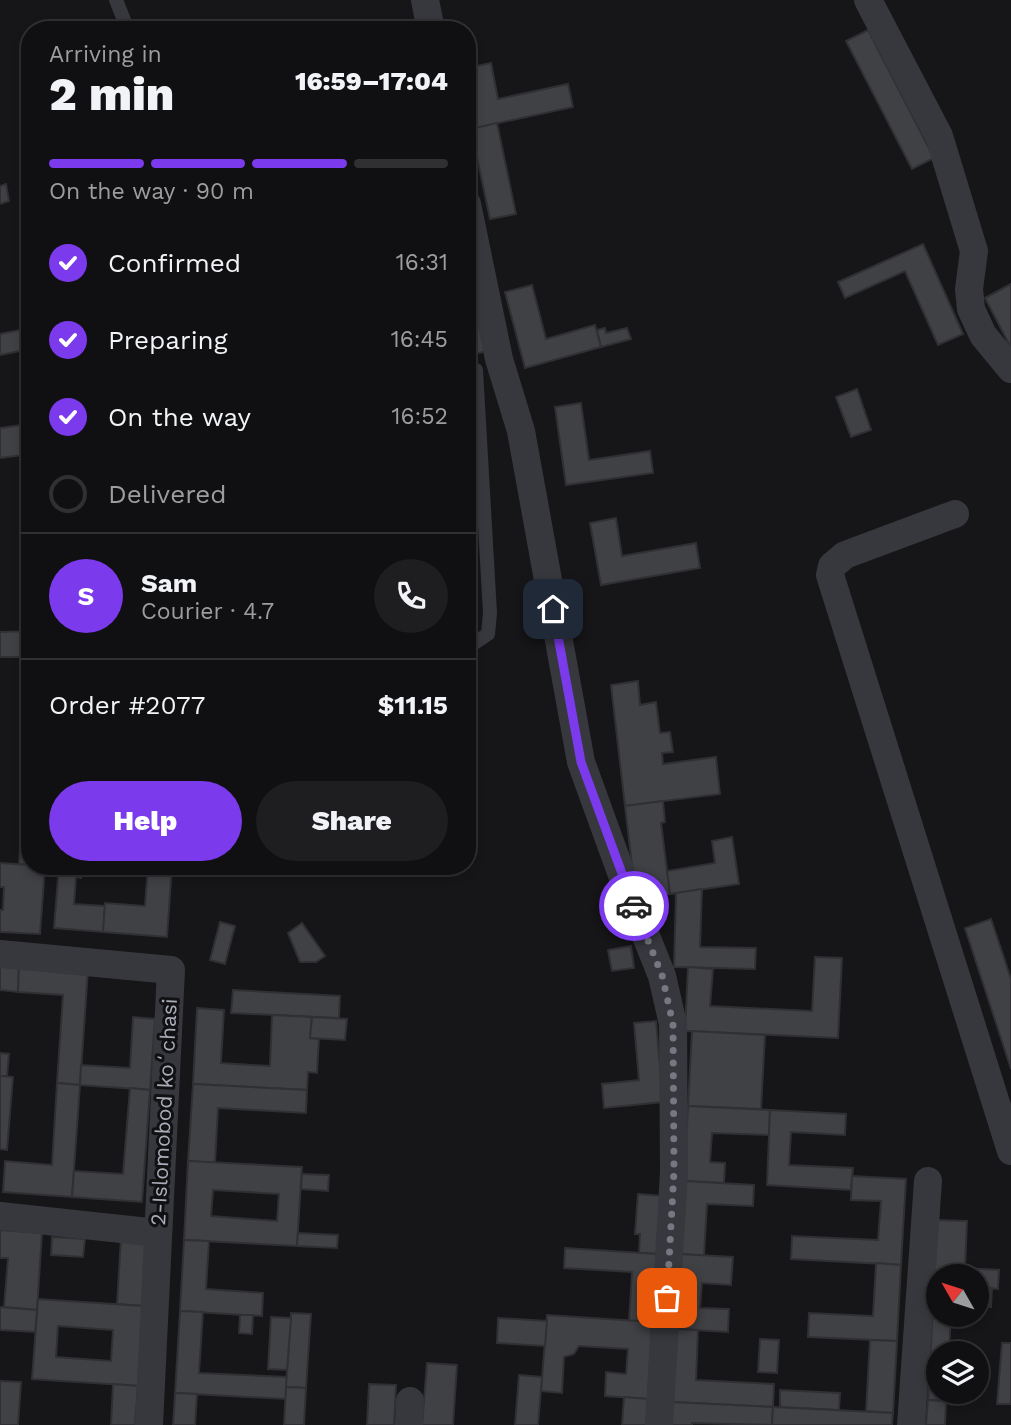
<!DOCTYPE html>
<meta charset="utf-8">
<style>
:root{--surface:#101012;--page:#1e1e20;--text:#f1f3f6;--muted:#9c9d9f;--line:#303032;--accent:#7c3aed}
body{margin:0;font-family:"Work Sans",sans-serif;background:var(--page);color:var(--text);height:100vh;display:flex;flex-direction:column;font-size:26px;white-space:nowrap}
*{box-sizing:border-box;margin:0}
p{font-size:23px;color:var(--muted)}
.icon{flex:none;width:38px;height:38px;fill:none;stroke:currentColor;stroke-width:2;stroke-linecap:round;stroke-linejoin:round}
.map{position:relative;flex:1;overflow:hidden}
.panel{position:absolute;left:21px;top:21px;width:455px;height:854px;display:flex;flex-direction:column;background:var(--surface);border-radius:28px;box-shadow:0 4px 10px #0003,0 0 0 2px var(--line)}
.panel>*{flex:none}
.needle{width:46px;rotate:309deg}
.tools{position:absolute;left:926px;top:1264px;display:grid;gap:14px}
.tools a{display:grid;place-items:center;width:63px;height:63px;border-radius:50%;background:var(--surface);box-shadow:0 4px 10px #0003,0 0 0 2px var(--line);font-size:35px}
.pin{position:absolute;display:grid;place-items:center;width:60px;height:60px;color:#fff;margin:-30px;border-radius:14px;box-shadow:0 4px 10px #0006}
.courier{position:absolute;display:grid;place-items:center;width:70px;height:70px;margin:-35px;border:5px solid #7c3aed;border-radius:50%;background:#fff;color:#222;box-shadow:0 2px 9px #0007}
.head em{font-style:normal;font-weight:800}
.head div{display:flex;flex-direction:column-reverse}
.head{display:flex;align-items:center;justify-content:space-between;height:119px;padding:0 28px}
h1{font-size:46px;font-weight:800;line-height:52px}
.bar{display:grid;grid-template-columns:repeat(4,1fr);gap:10px 7px;align-content:center;height:84px;padding:0 28px}
.bar i{height:9px;border-radius:5px;background:var(--line)}
.bar .on{background:var(--accent)}
.bar p{grid-column:span 4}
.line{display:flex;align-items:center;gap:18px;padding:0 28px;border-top:2px solid var(--line)}
.line div{flex:1}
.round{display:grid;place-items:center;flex:none;width:74px;height:74px;border-radius:37px;background:var(--page)}
ol{padding:0 28px;list-style:none}
li{display:flex;align-items:center;gap:21px;height:77px}
li p{margin-inline-start:auto}
li .icon{padding:7px;border-radius:50%;background:var(--accent);color:#fff;stroke-width:4}
li:last-child{color:var(--muted)}
li i{width:38px;height:38px;border:4px solid var(--line);border-radius:50%}
.action{display:flex;gap:14px;margin-top:auto;padding:14px 28px}
.action a{flex:1;height:80px;border-radius:42px;background:var(--accent);color:#fff;font-size:28px;font-weight:800;line-height:80px;text-align:center}
.action a+a{background:var(--page);color:var(--text)}
.map>svg:first-child{display:block}
.building{fill:#404145;stroke:#303034;stroke-width:2;fill-rule:evenodd}
.lines{fill:none;stroke-linecap:round;stroke-linejoin:round}
.lane{stroke:#37383d;stroke-width:14}
.street{stroke:#37383d;stroke-width:28}
.done{stroke:#757880;stroke-width:7;stroke-dasharray:0 12.6}
.route{stroke:#7c3aed;stroke-width:9}
.labels{text-anchor:middle;stroke-width:6;stroke-linejoin:round;paint-order:stroke}
.street-label{font-size:21px;fill:#a8adb8;stroke:#111113}
</style>
<div class="map">
<svg width="1011" height="1425" viewBox="0 0 1011 1425">
<rect width="100%" height="100%" fill="#161618"/>
<g class="building">
<path d="M868,30L934,158L912,169L846,41Z"/>
<path d="M491,63L498,99L568,84L573,107L471,129L467,111V68Z"/>
<path d="M497,123L516,214L490,219L471,129Z"/>
<path d="M6,184L9,201L0,204V186Z"/>
<path d="M923,244L963,334L938,345L905,271L845,298L838,282Z"/>
<path d="M467,279L489,350L469,356L467,350Z"/>
<path d="M1011,284V348L985,298Z"/>
<path d="M532,285L546,339L595,325L601,347L525,368L505,292Z"/>
<path d="M30,328V349L0,355V334Z"/>
<path d="M605,328L606,333L627,328L631,339L601,347L597,330Z"/>
<path d="M857,389L871,430L851,437L836,397Z"/>
<path d="M581,403L589,460L650,451L653,473L566,485L555,407Z"/>
<path d="M30,424V454L0,458V428Z"/>
<path d="M616,518L622,556L696,543L700,568L601,585L590,523Z"/>
<path d="M467,598L477,620L467,625Z"/>
<path d="M29,631L30,657H0V632Z"/>
<path d="M638,681L640,705L656,702L660,733L670,732L673,752L662,753L663,764L716,757L720,794L625,806L611,685Z"/>
<path d="M24,793H30V865L19,864Z"/>
<path d="M663,801L665,822L661,823L670,894L636,899L625,806Z"/>
<path d="M732,837L739,884L670,894L667,871L715,863L712,841Z"/>
<path d="M0,863L45,866L40,934L0,932V910H3L4,887H0Z"/>
<path d="M59,866H82L81,878L76,877L74,904L105,906L103,932L54,928Z"/>
<path d="M148,866H172L167,937L103,932L105,903L145,906Z"/>
<path d="M702,889L700,947L756,948L755,969L674,967L676,893Z"/>
<path d="M991,919L1011,979V1069L965,928Z"/>
<path d="M220,922L235,926L225,964L210,960Z"/>
<path d="M302,923L325,956L316,962H300L288,933Z"/>
<path d="M631,946L634,968L612,971L608,950Z"/>
<path d="M815,957L842,958L838,1038L685,1031L688,967L713,969L710,1006L812,1011Z"/>
<path d="M0,964L19,965L18,992L0,990Z"/>
<path d="M19,965L88,970L80,1085L57,1083L63,995L18,992Z"/>
<path d="M233,990L340,996L339,1018L231,1013Z"/>
<path d="M197,1008L224,1010L221,1063L270,1066L272,1015L312,1017L310,1038L319,1039L317,1073L308,1072L307,1090L193,1084Z"/>
<path d="M133,1017L155,1019L150,1090L80,1085L81,1065L130,1068Z"/>
<path d="M312,1017L347,1019L345,1040L310,1038Z"/>
<path d="M656,1021L663,1102L604,1108L602,1084L639,1080L634,1023Z"/>
<path d="M692,1031L765,1035L761,1109L688,1106Z"/>
<path d="M0,1053L9,1054L7,1076H0Z"/>
<path d="M0,1076L13,1077L7,1150L0,1149Z"/>
<path d="M57,1083L80,1085L72,1197L3,1192L5,1161L52,1165Z"/>
<path d="M193,1084L307,1090L306,1113L218,1108L215,1163L188,1161Z"/>
<path d="M130,1088L150,1090L142,1202L72,1197L74,1171L123,1174Z"/>
<path d="M688,1106L770,1110L769,1135L712,1133L710,1162L725,1163L724,1183L684,1181Z"/>
<path d="M770,1110L846,1114L845,1135L791,1132L789,1165L853,1168L851,1190L767,1185Z"/>
<path d="M188,1161L302,1167L297,1246L184,1240ZM213,1190L279,1194L277,1221L211,1216Z"/>
<path d="M302,1174L329,1175L328,1191L301,1189Z"/>
<path d="M852,1176L906,1179L901,1265L791,1259L792,1236L878,1240L881,1201L851,1200Z"/>
<path d="M684,1181L754,1185L753,1206L707,1204L704,1256L680,1254Z"/>
<path d="M638,1194L661,1196L657,1254L639,1253L640,1234H635Z"/>
<path d="M937,1220L967,1221L965,1268L999,1270L998,1289L976,1287V1276H938V1286L934,1285Z"/>
<path d="M0,1230L42,1233L37,1310L4,1307L8,1258H0Z"/>
<path d="M298,1233L338,1235L337,1248L297,1246Z"/>
<path d="M52,1237L85,1239L83,1257L51,1255Z"/>
<path d="M121,1238L148,1239L143,1306L117,1304Z"/>
<path d="M184,1240L209,1241L206,1289L263,1293L262,1316L180,1311Z"/>
<path d="M565,1248L657,1254L652,1322L629,1321L632,1272L564,1268Z"/>
<path d="M680,1254L733,1257L731,1285L702,1283L700,1308L729,1309L728,1332L676,1329Z"/>
<path d="M876,1263L901,1265L897,1341L808,1337L809,1313L873,1316Z"/>
<path d="M934,1285L938,1286V1314H951L949,1353H938V1391H946V1401L928,1400Z"/>
<path d="M976,1287L992,1288L991,1307L976,1306Z"/>
<path d="M38,1299L143,1306L138,1386L32,1379ZM58,1326L113,1330L111,1361L56,1357Z"/>
<path d="M0,1307L37,1310L35,1332L0,1330Z"/>
<path d="M180,1311L203,1312L199,1373L287,1377L286,1399L175,1393Z"/>
<path d="M291,1313L311,1314L306,1388L286,1387Z"/>
<path d="M240,1315H253L252,1334L239,1333Z"/>
<path d="M547,1315L652,1322L648,1399L605,1396L606,1372L626,1374L628,1349L579,1346L574,1354L564,1357L562,1393L541,1391Z"/>
<path d="M271,1317L291,1318L287,1370L268,1369Z"/>
<path d="M498,1318L547,1321L545,1346L497,1343Z"/>
<path d="M676,1329L698,1330L696,1380L774,1384L773,1407L672,1402Z"/>
<path d="M760,1339L779,1340L777,1373L758,1372Z"/>
<path d="M870,1340L897,1341L893,1413L866,1411Z"/>
<path d="M1002,1343H1011V1404H997Z"/>
<path d="M427,1363L457,1365L453,1425H422Z"/>
<path d="M519,1375L542,1377L538,1425H515Z"/>
<path d="M0,1381L21,1382L18,1425H0Z"/>
<path d="M113,1384L138,1386L135,1425H111Z"/>
<path d="M369,1384L396,1385L394,1425H367Z"/>
<path d="M286,1387L306,1388L304,1425H284Z"/>
<path d="M780,1390L840,1393L839,1410L780,1407Z"/>
<path d="M175,1393L197,1394L195,1425H173Z"/>
<path d="M624,1397L648,1399L646,1425H622Z"/>
<path d="M928,1400L946,1401L945,1425H926Z"/>
<path d="M672,1402L773,1407L772,1425L692,1423V1425H671Z"/>
<path d="M773,1407L893,1413L892,1425H772Z"/>
</g>
<g class="lines">
<g class="lane">
<path d="M116,0L128,30"/>
<path d="M467,648L488,634L490,613L476,370"/>
</g>
<g class="street">
<path d="M425,0L431,30"/>
<path d="M868,0L939,136L974,251L969,289L971,309L983,335L1011,369"/>
<path d="M467,204L499,359L521,431L581,762L626,886L662,976L673,1024L674,1172L659,1425"/>
<path d="M955,514L845,555L832,566L830,575L1011,1151"/>
<path d="M0,954L171,970L149,1425"/>
<path d="M0,1216L158,1233"/>
<path d="M409,1425L410,1401"/>
<path d="M911,1425L928,1181"/>
</g>
</g>
<g class="lines">
<path class="done" d="M634,906L662,975L673,1024L674,1171L667,1298"/>
<path class="route" d="M553,609L581,762L634,906"/>
</g>
<g class="labels">
<g class="street-label">
<text transform="translate(164 1112) rotate(-87)" y="7">2-Islomobod koʻchasi</text>
</g>
</g>
</svg>
<div class="tools">
<a><svg class="needle" viewBox="-14 -14 28 28"><path d="M0-13l5 13h-10z" fill="#e53935"/><path d="M0 13l5-13h-10z" fill="#9c9d9f"/></svg></a>
<a><svg class="icon" aria-label="layers" viewBox="0 0 24 24"><path d="M12 4l9 5-9 5-9-5zM3 14l9 5 9-5"/></svg></a>
</div>
<div class="pin" style="left:667px;top:1298px;background:#ea580c"><svg class="icon" aria-label="bag" viewBox="0 0 24 24"><path d="M5 8h14l-1 12H6zM9 8a3 3 0 0 1 6 0"/></svg></div>
<div class="pin" style="left:553px;top:609px;background:#1f2937"><svg class="icon" aria-label="home" viewBox="0 0 24 24"><path d="M3 11l9-7 9 7M6 9v11h12V9"/></svg></div>
<div class="courier" style="left:634px;top:906px"><svg class="icon" aria-label="car" viewBox="0 0 24 24"><path d="M5 17H2v-5l4-1 3-4h7l3 4 3 1v5h-3M9 17h6M6 11h13"/><circle cx="7" cy="17" r="2"/><circle cx="17" cy="17" r="2"/></svg></div>
<section class="panel">
<div class="head"><div><h1>2 min</h1><p>Arriving in</p></div><em>16:59–17:04</em></div>
<div class="bar"><i class="on"></i><i class="on"></i><i class="on"></i><i></i><p>On the way · 90 m</p></div>
<ol>
<li><svg class="icon" aria-label="check" viewBox="0 0 24 24"><path d="M5 12l5 5 9-10"/></svg>Confirmed<p>16:31</p></li>
<li><svg class="icon" aria-label="check" viewBox="0 0 24 24"><path d="M5 12l5 5 9-10"/></svg>Preparing<p>16:45</p></li>
<li><svg class="icon" aria-label="check" viewBox="0 0 24 24"><path d="M5 12l5 5 9-10"/></svg>On the way<p>16:52</p></li>
<li><i></i>Delivered</li>
</ol>
<div class="line" style="height:126px"><b class="round" style="background:var(--accent);color:#fff">S</b><div><b>Sam</b><p>Courier · 4.7</p></div><a class="round"><svg class="icon" aria-label="phone" viewBox="0 0 24 24"><path d="M5 4h4l2 5-3 2q2 4 5 5l2-3 5 2v4C11 20 4 13 5 4z"/></svg></a></div>
<div class="line" style="height:91px"><div>Order #2077</div><b>$11.15</b></div>
<div class="action"><a>Help</a><a>Share</a></div>
</section>
</div>
